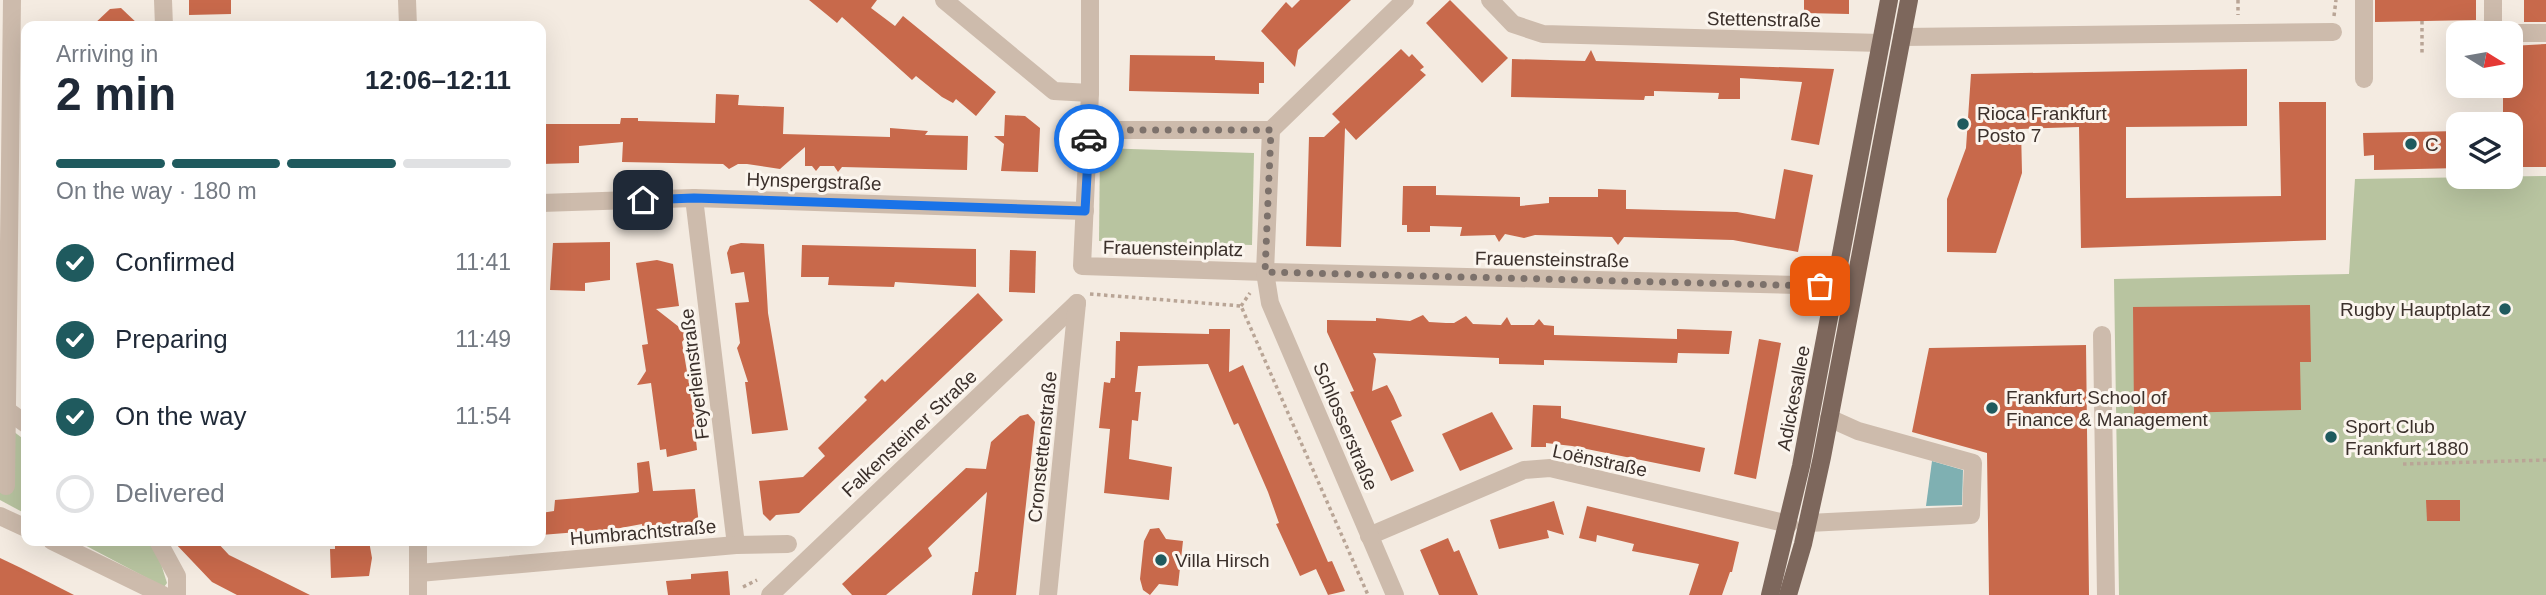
<!DOCTYPE html>
<meta charset="utf-8">
<style>
:root{--surface:#fff;--page:#f6f6f7;--text:#1f2937;--muted:#747a83;--line:#e0e1e3;--accent:#1f5a5e}
body{margin:0;font-family:Arial,sans-serif;background:var(--page);color:var(--text);height:100vh;display:flex;flex-direction:column;font-size:26px;white-space:nowrap}
*{box-sizing:border-box;margin:0}
p{font-size:23px;color:var(--muted)}
.icon{flex:none;width:38px;height:38px;fill:none;stroke:currentColor;stroke-width:2;stroke-linecap:round;stroke-linejoin:round}
.map{position:relative;flex:1;overflow:hidden}
.drawer{position:absolute;left:21px;top:21px;width:525px;height:525px;display:flex;flex-direction:column;background:var(--surface);border-radius:14px;box-shadow:0 7px 28px #0002}
.drawer>*{flex:none}
.needle{width:46px;rotate:101deg}
.controls{position:absolute;left:2446px;top:21px;display:grid;gap:14px}
.controls a{display:grid;place-items:center;width:77px;height:77px;border-radius:14px;background:var(--surface);box-shadow:0 7px 28px #0002;font-size:35px}
.pin{position:absolute;display:grid;place-items:center;width:60px;height:60px;color:#fff;margin:-30px;border-radius:14px;box-shadow:0 4px 10px #0006}
.courier{position:absolute;display:grid;place-items:center;width:70px;height:70px;margin:-35px;border:5px solid #1a73e8;border-radius:50%;background:#fff;color:#222;box-shadow:0 2px 9px #0007}
.head em{font-style:normal;font-weight:800}
.head div{display:flex;flex-direction:column-reverse}
.head{display:flex;align-items:center;justify-content:space-between;height:119px;padding:0 35px}
h1{font-size:46px;font-weight:800;line-height:52px}
.bar{display:grid;grid-template-columns:repeat(4,1fr);gap:10px 7px;align-content:center;height:84px;padding:0 35px}
.bar i{height:9px;border-radius:5px;background:var(--line)}
.bar .selected{background:var(--accent)}
.bar p{grid-column:span 4}
ol{padding:0 35px;list-style:none}
li{display:flex;align-items:center;gap:21px;height:77px}
li p{margin-inline-start:auto}
li .icon{padding:7px;border-radius:50%;background:var(--accent);color:#fff;stroke-width:4}
li:last-child{color:var(--muted)}
li i{width:38px;height:38px;border:4px solid var(--line);border-radius:50%}
.map>svg:first-child{display:block}
.green{fill:#b8c4a0}
.water{fill:#7fb0b2}
.building{fill:#c8694b}
.lines{fill:none;stroke-linecap:round;stroke-linejoin:round}
.path{stroke:#b9a596;stroke-width:3.5;stroke-dasharray:3.5 3.5;stroke-linecap:butt}
.minor{stroke:#cdbbac;stroke-width:18}
.major{stroke:#7d675c;stroke-width:18}
.done{stroke:#7c716b;stroke-width:7;stroke-dasharray:0 12.6}
.route{stroke:#1a73e8;stroke-width:9}
.poi-dot{fill:#1f5a5e;stroke:#fbf5ee;stroke-width:2.5}
.labels{text-anchor:middle;stroke-width:6;stroke-linejoin:round;paint-order:stroke}
.street-label{font-size:19px;fill:#3b302b;stroke:#fbf5ee}
.poi-label{font-size:19px;fill:#3b302b;stroke:#fbf5ee;text-anchor:start}
</style>
<div class="map">
<svg width="2546" height="595" viewBox="0 0 2546 595">
<rect width="100%" height="100%" fill="#f4ebe1"/>
<g class="green">
<path d="M1100,148L1254,153L1252,245L1099,241Z"/>
<path d="M2546,176V595H2119L2114,279L2349,274L2355,179Z"/>
<path d="M0,421L26,441V514L0,500Z"/>
<path d="M77,541H147L158,554L167,583L164,587Z"/>
</g>
<path class="water" d="M1932,461L1963,470L1962,505L1926,506Z"/>
<g class="building">
<path d="M189,0H231V14L189,15Z"/>
<path d="M809,0H877L871,8L895,26L903,16L996,92L976,116L956,99L953,103L942,97L916,76L912,80L842,17L837,23Z"/>
<path d="M1300,0H1351L1298,50L1295,67L1261,31L1286,2L1292,8Z"/>
<path d="M1450,0L1508,58L1482,83L1426,23Z"/>
<path d="M1804,0H1849V14L1804,13Z"/>
<path d="M2375,0H2476V20L2375,22Z"/>
<rect x="2524" y="0" width="22" height="22"/>
<path d="M121,8L140,26H92L110,9Z"/>
<path d="M2546,44V167H2511V124H2503V86H2511V46Z"/>
<path d="M1401,49L1409,57L1412,54L1424,67L1420,70L1426,75L1356,140L1345,128L1341,247L1306,246L1309,137H1324L1340,122L1332,114Z"/>
<path d="M1591,50L1596,61L1834,69L1819,145L1791,140L1802,82L1740,78V99H1718L1719,93L1654,91V96H1645L1644,100L1511,97L1512,59L1585,61Z"/>
<path d="M1130,55L1215,56V60L1264,62V83H1259V94L1129,91Z"/>
<path d="M2247,69V126L2126,127V198L2281,196L2279,102H2326V240L2081,248L2079,127L2021,129L2022,173L1996,253L1947,252V199L1966,148L1971,74Z"/>
<path d="M716,94L739,95L738,105L784,107L783,134L890,137V128L928,131L925,135L968,136L967,170L842,167L838,172L834,166H820L816,171L812,166H805V147L780,169L747,164H738L729,169L723,164L622,162L623,142L579,146V163L541,164V124H620L621,118H638V121L715,123Z"/>
<path d="M1005,115L1025,116L1040,128L1038,172L1001,171L1004,144L994,136H1004Z"/>
<path d="M2459,131V168L2374,170V155L2364,156L2363,133Z"/>
<path d="M1784,169L1813,175L1798,252L1733,240L1624,237L1618,245L1612,237L1535,235L1524,238L1505,234L1499,242L1495,235L1460,236L1462,227L1430,226V232H1407V225H1402L1403,186H1436V195L1520,197V206L1549,203V197H1598V189L1626,190V209L1737,212L1775,219Z"/>
<path d="M610,242V280L585,283V291L550,290L553,243Z"/>
<path d="M741,243L764,244L768,313L788,430L752,434L745,382H748L737,348L740,343L735,303L749,302L744,272L731,274L727,253L730,246Z"/>
<path d="M802,245L976,249V287L895,282L894,287L828,285L829,277H801Z"/>
<path d="M1010,250L1036,251L1035,293L1009,292Z"/>
<path d="M657,260L673,264L679,306L656,309L688,334L682,342L698,437L696,440L697,450L667,457L666,449L660,450L651,383L637,385L646,371L642,345L648,344L636,263Z"/>
<path d="M978,293L1003,320L799,513L776,515L770,521L763,514L759,481L803,477L825,456L818,448L867,400L864,397L882,379L885,382Z"/>
<path d="M2310,305L2311,362H2300L2301,410L2134,414L2133,307Z"/>
<path d="M1423,315L1429,322L1446,323H1454L1466,316L1473,324L1501,325L1507,317L1511,325H1534L1539,319L1544,325L1554,326V335L1677,339V329L1732,331L1729,354L1678,353L1677,363L1544,360V365L1499,364V358L1373,353L1376,359L1372,391L1387,385L1393,396L1402,416L1391,421L1414,471L1391,481L1350,392L1354,391L1327,332V320L1376,321V318L1410,321Z"/>
<path d="M1209,329H1230L1229,372L1243,365L1328,562L1332,561L1345,591L1328,595L1316,569L1300,576L1276,524L1279,523L1268,492L1238,423L1234,425L1208,364L1138,366L1135,392H1141L1138,421L1132,420L1129,459L1172,467L1169,500L1104,493L1110,429L1099,428L1104,382L1110,383L1111,378H1115L1116,341H1120V332L1209,334Z"/>
<path d="M1759,339L1781,343L1756,479L1734,474Z"/>
<path d="M2086,345L2089,595H1989L1987,453L1912,432L1929,348Z"/>
<path d="M1533,405L1561,406V418L1705,448L1700,472L1572,446L1546,443V447H1531Z"/>
<path d="M1492,412L1513,449L1460,471L1442,434Z"/>
<path d="M1028,414L1035,422L1016,595H972L975,572H978L987,492L928,548L932,556L886,595H852L842,584L966,468L986,469L991,442L1020,416Z"/>
<path d="M649,461L653,491L695,489L699,525L689,522L642,526V524L615,529L541,535V513L554,511L555,500L636,493L639,492L637,463Z"/>
<path d="M2426,500H2460V521H2427Z"/>
<path d="M1554,501L1564,535L1547,530L1549,538L1499,549L1490,520Z"/>
<path d="M1587,506L1739,542L1732,572H1730L1722,595H1689L1699,564L1632,551L1634,544L1597,535L1596,542L1579,538Z"/>
<path d="M1159,528L1166,539L1183,541L1178,586L1159,584L1150,595L1143,590L1140,579L1144,541L1150,529Z"/>
<path d="M1448,538L1454,552L1459,550L1478,595H1439L1420,550Z"/>
<path d="M173,541H216L229,555L310,595H237L212,582Z"/>
<path d="M335,541H369L372,558L369,576L331,578L330,549H335Z"/>
<path d="M0,558L21,568L74,595H0Z"/>
<path d="M728,571L730,595H668L666,581L691,579V574Z"/>
</g>
<g class="lines">
<g class="path">
<path d="M2238,0V15"/>
<path d="M2334,16L2336,0"/>
<path d="M2422,21V53"/>
<path d="M1090,294L1241,306L1368,595"/>
<path d="M1241,306L1250,293"/>
<path d="M2403,464L2546,460"/>
<path d="M743,587L757,580"/>
</g>
<g class="minor">
<path d="M163,0L164,26"/>
<path d="M407,0L408,26"/>
<path d="M944,0L1054,91L1090,93"/>
<path d="M1090,0V93L1082,266L1265,272L1271,130"/>
<path d="M1490,0L1513,24L1543,34L1881,43"/>
<path d="M2493,0V33"/>
<path d="M2511,33H2546"/>
<path d="M1902,37L2333,32"/>
<path d="M2364,79V0"/>
<path d="M1089,130H1271"/>
<path d="M1271,130L1405,0"/>
<path d="M694,198L736,545"/>
<path d="M541,203L694,198L1085,211"/>
<path d="M2102,335L2106,595"/>
<path d="M0,405L26,424"/>
<path d="M6,486L12,0"/>
<path d="M0,516L26,528"/>
<path d="M1808,523L1971,515L1973,463L1858,431L1829,418"/>
<path d="M1369,536L1524,470L1550,468L1789,524"/>
<path d="M52,541L163,595"/>
<path d="M158,541L177,576V595"/>
<path d="M418,541V595"/>
<path d="M419,573L736,545L788,544"/>
<path d="M770,595L1077,303"/>
<path d="M1048,595L1077,303"/>
<path d="M1395,595L1270,303L1265,272L1837,286"/>
</g>
<g class="major">
<path d="M1770,595L1801,466L1889,0"/>
<path d="M1788,595L1803,544L1822,457L1909,0"/>
</g>
</g>
<g class="lines">
<path class="done" d="M1089,139V130H1271L1265,272L1820,286"/>
<path class="route" d="M643,200L694,198L1085,211L1089,139"/>
</g>
<g class="poi-dot">
<circle cx="1963" cy="124" r="7"/>
<circle cx="2411" cy="144" r="7"/>
<circle cx="2505" cy="309" r="7"/>
<circle cx="1992" cy="408" r="7"/>
<circle cx="2331" cy="437" r="7"/>
<circle cx="1161" cy="560" r="7"/>
</g>
<g class="labels">
<g class="street-label">
<text transform="translate(1764 19) rotate(1)" y="7">Stettenstraße</text>
<text transform="translate(814 181) rotate(2)" y="7">Hynspergstraße</text>
<text transform="translate(1173 248) rotate(1)" y="7">Frauensteinplatz</text>
<text transform="translate(1552 259) rotate(1)" y="7">Frauensteinstraße</text>
<text transform="translate(694 374) rotate(-97)" y="7">Feyerleinstraße</text>
<text transform="translate(1793 398) rotate(-79)" y="7">Adickesallee</text>
<text transform="translate(1346 426) rotate(67)" y="7">Schlosserstraße</text>
<text transform="translate(909 433) rotate(-43)" y="7">Falkensteiner Straße</text>
<text transform="translate(1042 447) rotate(-84)" y="7">Cronstettenstraße</text>
<text transform="translate(1600 460) rotate(12)" y="7">Loënstraße</text>
<text transform="translate(643 532) rotate(-5)" y="7">Humbrachtstraße</text>
</g>
<g class="poi-label">
<text x="1977" y="120">Rioca Frankfurt<tspan x="1977" dy="22">Posto 7</tspan></text>
<text x="2425" y="151">C</text>
<text x="2491" y="316" text-anchor="end">Rugby Hauptplatz</text>
<text x="2006" y="404">Frankfurt School of<tspan x="2006" dy="22">Finance &amp; Management</tspan></text>
<text x="2345" y="433">Sport Club<tspan x="2345" dy="22">Frankfurt 1880</tspan></text>
<text x="1175" y="567">Villa Hirsch</text>
</g>
</g>
</svg>
<div class="controls">
<a><svg class="needle" viewBox="-14 -14 28 28"><path d="M0-13l5 13h-10z" fill="#e53935"/><path d="M0 13l5-13h-10z" fill="#747a83"/></svg></a>
<a><svg class="icon" aria-label="layers" viewBox="0 0 24 24"><path d="M12 4l9 5-9 5-9-5zM3 14l9 5 9-5"/></svg></a>
</div>
<div class="pin" style="left:1820px;top:286px;background:#ea580c"><svg class="icon" aria-label="bag" viewBox="0 0 24 24"><path d="M5 8h14l-1 12H6zM9 8a3 3 0 0 1 6 0"/></svg></div>
<div class="pin" style="left:643px;top:200px;background:#1f2937"><svg class="icon" aria-label="home" viewBox="0 0 24 24"><path d="M3 11l9-7 9 7M6 9v11h12V9"/></svg></div>
<div class="courier" style="left:1089px;top:139px"><svg class="icon" aria-label="car" viewBox="0 0 24 24"><path d="M5 17H2v-5l4-1 3-4h7l3 4 3 1v5h-3M9 17h6M6 11h13"/><circle cx="7" cy="17" r="2"/><circle cx="17" cy="17" r="2"/></svg></div>
<section class="drawer">
<div class="head"><div><h1>2 min</h1><p>Arriving in</p></div><em>12:06–12:11</em></div>
<div class="bar"><i class="selected"></i><i class="selected"></i><i class="selected"></i><i></i><p>On the way · 180 m</p></div>
<ol>
<li><svg class="icon" aria-label="check" viewBox="0 0 24 24"><path d="M5 12l5 5 9-10"/></svg>Confirmed<p>11:41</p></li>
<li><svg class="icon" aria-label="check" viewBox="0 0 24 24"><path d="M5 12l5 5 9-10"/></svg>Preparing<p>11:49</p></li>
<li><svg class="icon" aria-label="check" viewBox="0 0 24 24"><path d="M5 12l5 5 9-10"/></svg>On the way<p>11:54</p></li>
<li><i></i>Delivered</li>
</ol>
</section>
</div>
